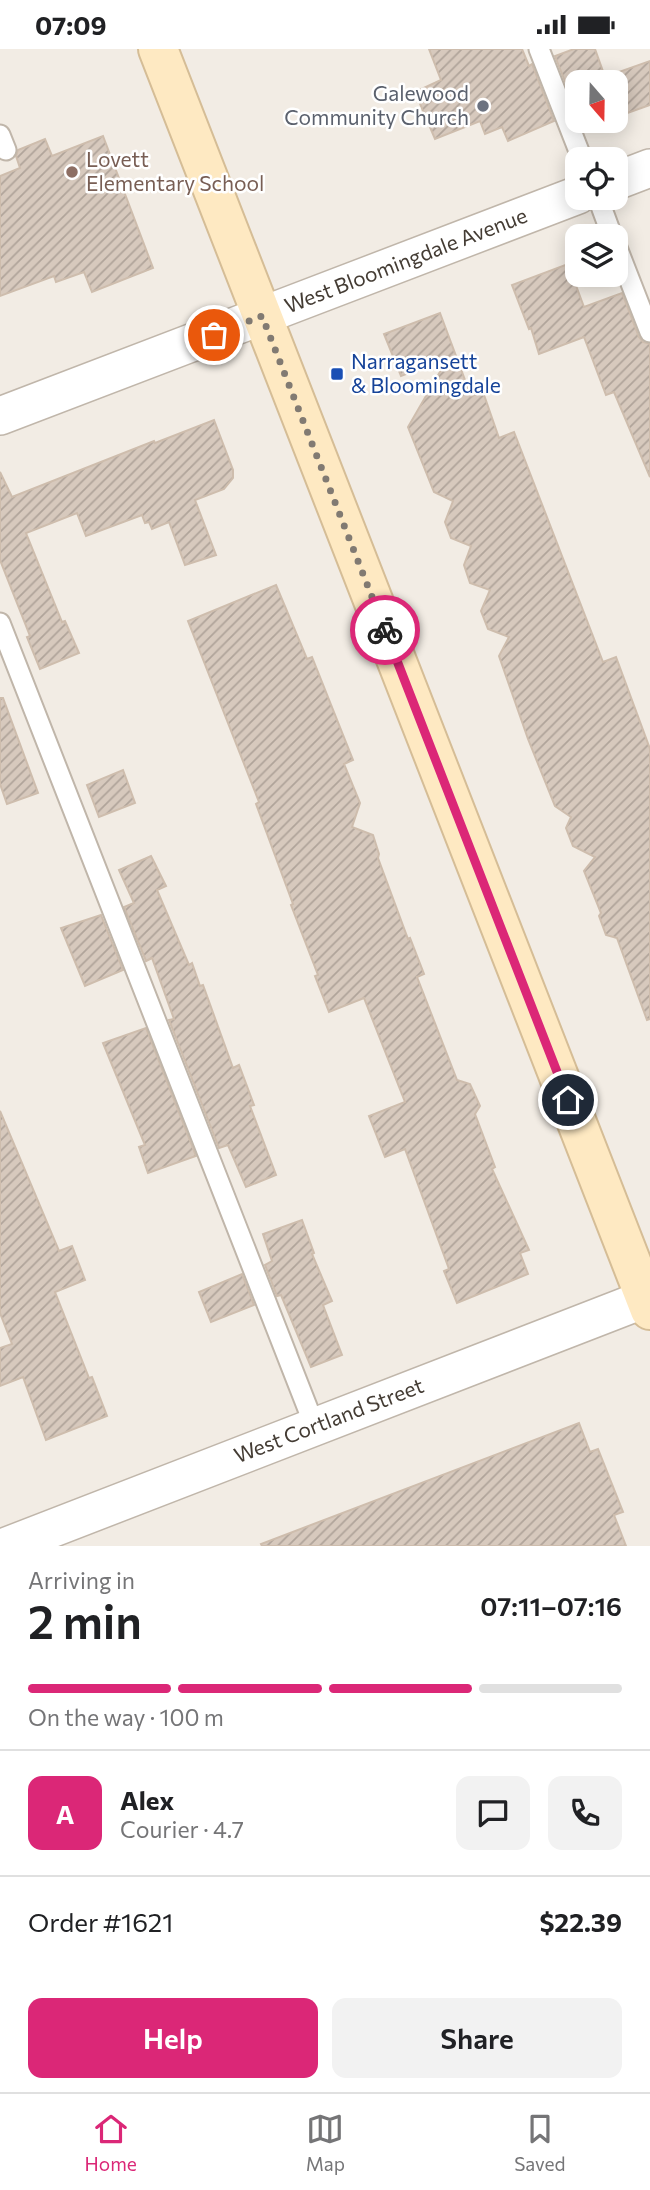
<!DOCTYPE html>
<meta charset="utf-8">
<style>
:root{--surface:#fff;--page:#f2f2f2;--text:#202124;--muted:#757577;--line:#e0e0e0;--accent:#db2777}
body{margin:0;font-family:Commissioner,sans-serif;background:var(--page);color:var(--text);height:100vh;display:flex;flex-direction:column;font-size:26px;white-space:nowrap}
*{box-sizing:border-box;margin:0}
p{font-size:23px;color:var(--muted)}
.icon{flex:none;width:38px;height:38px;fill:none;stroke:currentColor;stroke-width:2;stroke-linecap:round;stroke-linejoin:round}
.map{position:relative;height:1497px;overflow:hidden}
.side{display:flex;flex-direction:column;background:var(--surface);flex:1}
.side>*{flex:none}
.needle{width:46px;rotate:160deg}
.tools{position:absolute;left:565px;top:21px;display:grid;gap:14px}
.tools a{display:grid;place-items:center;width:63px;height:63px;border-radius:14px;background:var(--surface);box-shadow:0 4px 18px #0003;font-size:35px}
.pin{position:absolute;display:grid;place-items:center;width:60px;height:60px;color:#fff;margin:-30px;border:4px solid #fff;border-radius:50%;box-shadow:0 2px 7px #0007}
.courier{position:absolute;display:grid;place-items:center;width:70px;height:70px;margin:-35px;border:5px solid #db2777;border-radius:50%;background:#fff;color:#222;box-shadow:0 2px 9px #0007}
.summary em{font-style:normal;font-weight:600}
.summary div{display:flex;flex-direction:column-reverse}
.summary{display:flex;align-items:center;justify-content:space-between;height:119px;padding:0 28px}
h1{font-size:46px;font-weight:600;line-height:52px}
.bar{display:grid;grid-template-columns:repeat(4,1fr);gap:10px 7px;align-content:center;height:84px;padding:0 28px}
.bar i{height:9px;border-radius:5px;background:var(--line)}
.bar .current{background:var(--accent)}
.bar p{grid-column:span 4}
.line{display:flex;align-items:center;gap:18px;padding:0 28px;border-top:2px solid var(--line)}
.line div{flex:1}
.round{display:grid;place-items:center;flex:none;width:74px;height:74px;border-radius:14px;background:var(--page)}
.action{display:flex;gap:14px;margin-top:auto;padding:14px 28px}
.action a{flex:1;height:80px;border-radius:14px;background:var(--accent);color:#fff;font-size:28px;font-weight:600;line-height:80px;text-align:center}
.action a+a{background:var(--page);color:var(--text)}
.status{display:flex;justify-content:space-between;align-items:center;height:49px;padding:0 35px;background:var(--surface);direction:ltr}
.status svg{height:19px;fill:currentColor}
.dock{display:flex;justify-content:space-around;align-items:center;height:98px;border-top:2px solid var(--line);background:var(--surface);font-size:19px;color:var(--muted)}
.dock a{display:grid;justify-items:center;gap:4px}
.dock .current{color:var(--accent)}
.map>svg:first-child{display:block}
.building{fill:url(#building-hatch);stroke:#cebdad;stroke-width:2}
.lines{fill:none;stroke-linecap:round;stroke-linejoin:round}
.lane-casing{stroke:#c0b6aa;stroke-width:23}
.street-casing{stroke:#c0b6aa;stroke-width:40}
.secondary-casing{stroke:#d5bd96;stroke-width:42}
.lane{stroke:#fff;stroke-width:19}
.street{stroke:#fff;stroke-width:37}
.secondary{stroke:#fee9c2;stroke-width:38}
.done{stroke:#817a72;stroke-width:7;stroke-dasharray:0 12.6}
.route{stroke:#db2777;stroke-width:9}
.worship-dot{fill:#6b7280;stroke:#fff;stroke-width:2.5}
.education-dot{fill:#8d6e63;stroke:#fff;stroke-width:2.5}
.transit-dot{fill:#1a4fb4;stroke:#fff;stroke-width:2.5}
.labels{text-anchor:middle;stroke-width:5;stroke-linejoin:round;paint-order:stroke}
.worship-label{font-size:21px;fill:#5b616d;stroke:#fff;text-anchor:end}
.education-label{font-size:21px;fill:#785e54;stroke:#fff;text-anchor:start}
.street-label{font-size:21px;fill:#443c34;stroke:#fff}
.transit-label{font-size:21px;fill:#164399;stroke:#fff;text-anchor:start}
</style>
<div class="status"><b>07:09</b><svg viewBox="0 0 49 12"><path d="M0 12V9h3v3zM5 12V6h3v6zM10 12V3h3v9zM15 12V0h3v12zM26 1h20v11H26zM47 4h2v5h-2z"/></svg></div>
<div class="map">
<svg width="650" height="1497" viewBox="0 0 650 1497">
<defs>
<pattern id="building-hatch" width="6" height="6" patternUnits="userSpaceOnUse" patternTransform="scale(1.75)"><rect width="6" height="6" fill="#d7c9bd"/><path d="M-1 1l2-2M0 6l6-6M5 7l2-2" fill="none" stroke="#b0a49a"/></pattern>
</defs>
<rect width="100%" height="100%" fill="#f2ece4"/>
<g class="building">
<path d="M429,0H522L529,17L532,15L554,72L508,92L502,78L485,85L480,72L435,90L415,43L441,31Z"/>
<path d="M574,0H595L605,28L650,12V56L616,68V33H578L577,63L555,7Z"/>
<path d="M103,87L153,219L92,243L84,223L56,233L54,227L0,247V127L20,119L16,107L18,101L45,90L52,107Z"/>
<path d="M568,215L584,258L622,244L639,288L643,293L650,295V428L614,343L606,346L584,288L539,305L531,279L529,280L512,236Z"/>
<path d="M440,264L471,347L483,343L499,389L514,383L603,613L616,608L650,700V970L647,971L617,889L606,886L599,867L601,864L584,822L595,808L573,797L566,779L571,768L555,757L528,690L499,607L509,588L488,580L481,562L490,541L470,534L464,516L471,497L451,489L445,473L453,452L434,443L408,378L448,309L401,327L384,285Z"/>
<path d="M214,371L233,421V429L224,440L195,451L216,506L185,516L169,473L152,480L149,473L145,474L142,466L86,487L77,464L26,484L62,573L65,572L79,604L40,620L27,588L30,587L0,511V423L12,448L154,392L155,394Z"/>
<path d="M276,536L307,610L312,608L353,711L344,715L360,754L352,778L373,786L379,805L378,809L408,890L410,889L424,925L417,928L457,1031L470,1035L480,1057L475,1065L495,1118L492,1120L529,1201L520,1204L528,1225L457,1254L444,1222L449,1220L405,1100L385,1108L369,1067L405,1053L364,949L329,963L315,927L318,926L291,856L293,855L256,755L259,753L188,572Z"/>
<path d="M0,649H3L38,744L7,755L0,735Z"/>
<path d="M123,721L135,754L99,768L87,736Z"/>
<path d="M151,807L166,837L157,841L189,916L192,914L200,937L203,936L233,1019L239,1016L254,1056L250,1057L276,1126L246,1138L228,1096L219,1099L169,971L174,970L152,909L146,912L124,858L134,854L119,821Z"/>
<path d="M101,866L123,921L85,937L61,879Z"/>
<path d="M146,979L196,1107L148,1124L139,1098L145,1096L103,994Z"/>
<path d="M0,1062L59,1202L72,1197L85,1231L55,1243L89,1329L92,1328L107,1367L46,1391L23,1328L0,1337V1299L12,1295L0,1264Z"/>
<path d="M302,1171L314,1204L312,1205L332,1252L323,1256L342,1306L311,1318L281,1246L277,1247L265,1216L272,1212L263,1185Z"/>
<path d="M242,1225L254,1256L211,1273L199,1243Z"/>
<path d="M579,1374L590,1403L598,1400L623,1463L614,1466L626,1497H262L261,1495Z"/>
</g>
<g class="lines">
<g class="lane-casing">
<g id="lane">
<path d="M539,0L582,110"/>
<path d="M0,86L6,101"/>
<path d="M598,149L612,187"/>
<path d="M616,196L650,283"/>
<path d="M0,574L315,1378"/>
</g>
</g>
<g class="street-casing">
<g id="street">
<path d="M616,132L650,119"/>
<path d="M0,367L578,146"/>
<path d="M7,1497L650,1248"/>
</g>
</g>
<g class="secondary-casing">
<path id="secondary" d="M158,0L650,1261"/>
</g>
<use href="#lane" class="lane"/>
<use href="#street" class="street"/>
<use href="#secondary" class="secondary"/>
</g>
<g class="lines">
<path class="done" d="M214,286L262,267L385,581"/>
<path class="route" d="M385,581L568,1051"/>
</g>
<circle class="worship-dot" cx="483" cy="57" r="7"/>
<circle class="education-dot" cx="72" cy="123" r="7"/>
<rect class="transit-dot" x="330" y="318" width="14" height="14" rx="3.5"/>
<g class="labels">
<g class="worship-label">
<text x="469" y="52">Galewood<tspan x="469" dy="24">Community Church</tspan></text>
</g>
<g class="education-label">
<text x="86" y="118">Lovett<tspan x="86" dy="24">Elementary School</tspan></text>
</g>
<g class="street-label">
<text transform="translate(406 212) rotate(-21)" y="7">West Bloomingdale Avenue</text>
<text transform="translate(329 1372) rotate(-21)" y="7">West Cortland Street</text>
</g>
<g class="transit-label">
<text x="351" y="320">Narragansett<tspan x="351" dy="24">&amp; Bloomingdale</tspan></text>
</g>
</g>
</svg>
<div class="tools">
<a><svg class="needle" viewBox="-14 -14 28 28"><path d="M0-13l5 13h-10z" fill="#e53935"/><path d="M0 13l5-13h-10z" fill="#757577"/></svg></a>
<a><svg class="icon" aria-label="locate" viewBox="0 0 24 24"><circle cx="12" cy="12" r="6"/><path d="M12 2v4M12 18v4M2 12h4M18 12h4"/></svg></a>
<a><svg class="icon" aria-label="layers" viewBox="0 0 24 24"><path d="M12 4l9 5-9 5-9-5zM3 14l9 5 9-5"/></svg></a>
</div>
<div class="pin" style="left:214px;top:286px;background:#ea580c"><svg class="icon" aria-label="bag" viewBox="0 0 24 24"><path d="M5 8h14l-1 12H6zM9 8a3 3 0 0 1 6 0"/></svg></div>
<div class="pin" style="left:568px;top:1051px;background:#1f2937"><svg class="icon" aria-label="home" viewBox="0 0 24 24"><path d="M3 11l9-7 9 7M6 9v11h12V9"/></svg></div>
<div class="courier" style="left:385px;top:581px"><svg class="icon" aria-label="bike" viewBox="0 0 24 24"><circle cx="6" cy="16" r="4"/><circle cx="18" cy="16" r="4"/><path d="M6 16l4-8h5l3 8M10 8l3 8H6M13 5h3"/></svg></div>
</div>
<section class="side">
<div class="summary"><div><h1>2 min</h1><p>Arriving in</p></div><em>07:11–07:16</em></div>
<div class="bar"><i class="current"></i><i class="current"></i><i class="current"></i><i></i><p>On the way · 100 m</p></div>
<div class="line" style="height:126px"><b class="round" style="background:var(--accent);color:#fff">A</b><div><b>Alex</b><p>Courier · 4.7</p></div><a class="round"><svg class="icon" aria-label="chat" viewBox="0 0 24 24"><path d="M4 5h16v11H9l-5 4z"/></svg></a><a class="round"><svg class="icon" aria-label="phone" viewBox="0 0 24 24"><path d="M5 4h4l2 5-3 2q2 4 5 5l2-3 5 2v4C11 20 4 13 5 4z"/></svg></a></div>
<div class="line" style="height:91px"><div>Order #1621</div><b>$22.39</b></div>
<div class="action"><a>Help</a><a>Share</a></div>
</section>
<nav class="dock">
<a class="current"><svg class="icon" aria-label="home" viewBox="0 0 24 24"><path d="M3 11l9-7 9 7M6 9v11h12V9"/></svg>Home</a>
<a><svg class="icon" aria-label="map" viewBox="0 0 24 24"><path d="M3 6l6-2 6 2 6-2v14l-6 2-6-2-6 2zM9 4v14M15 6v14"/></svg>Map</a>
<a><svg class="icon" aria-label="saved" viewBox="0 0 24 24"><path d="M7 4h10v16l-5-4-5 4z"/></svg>Saved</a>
</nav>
